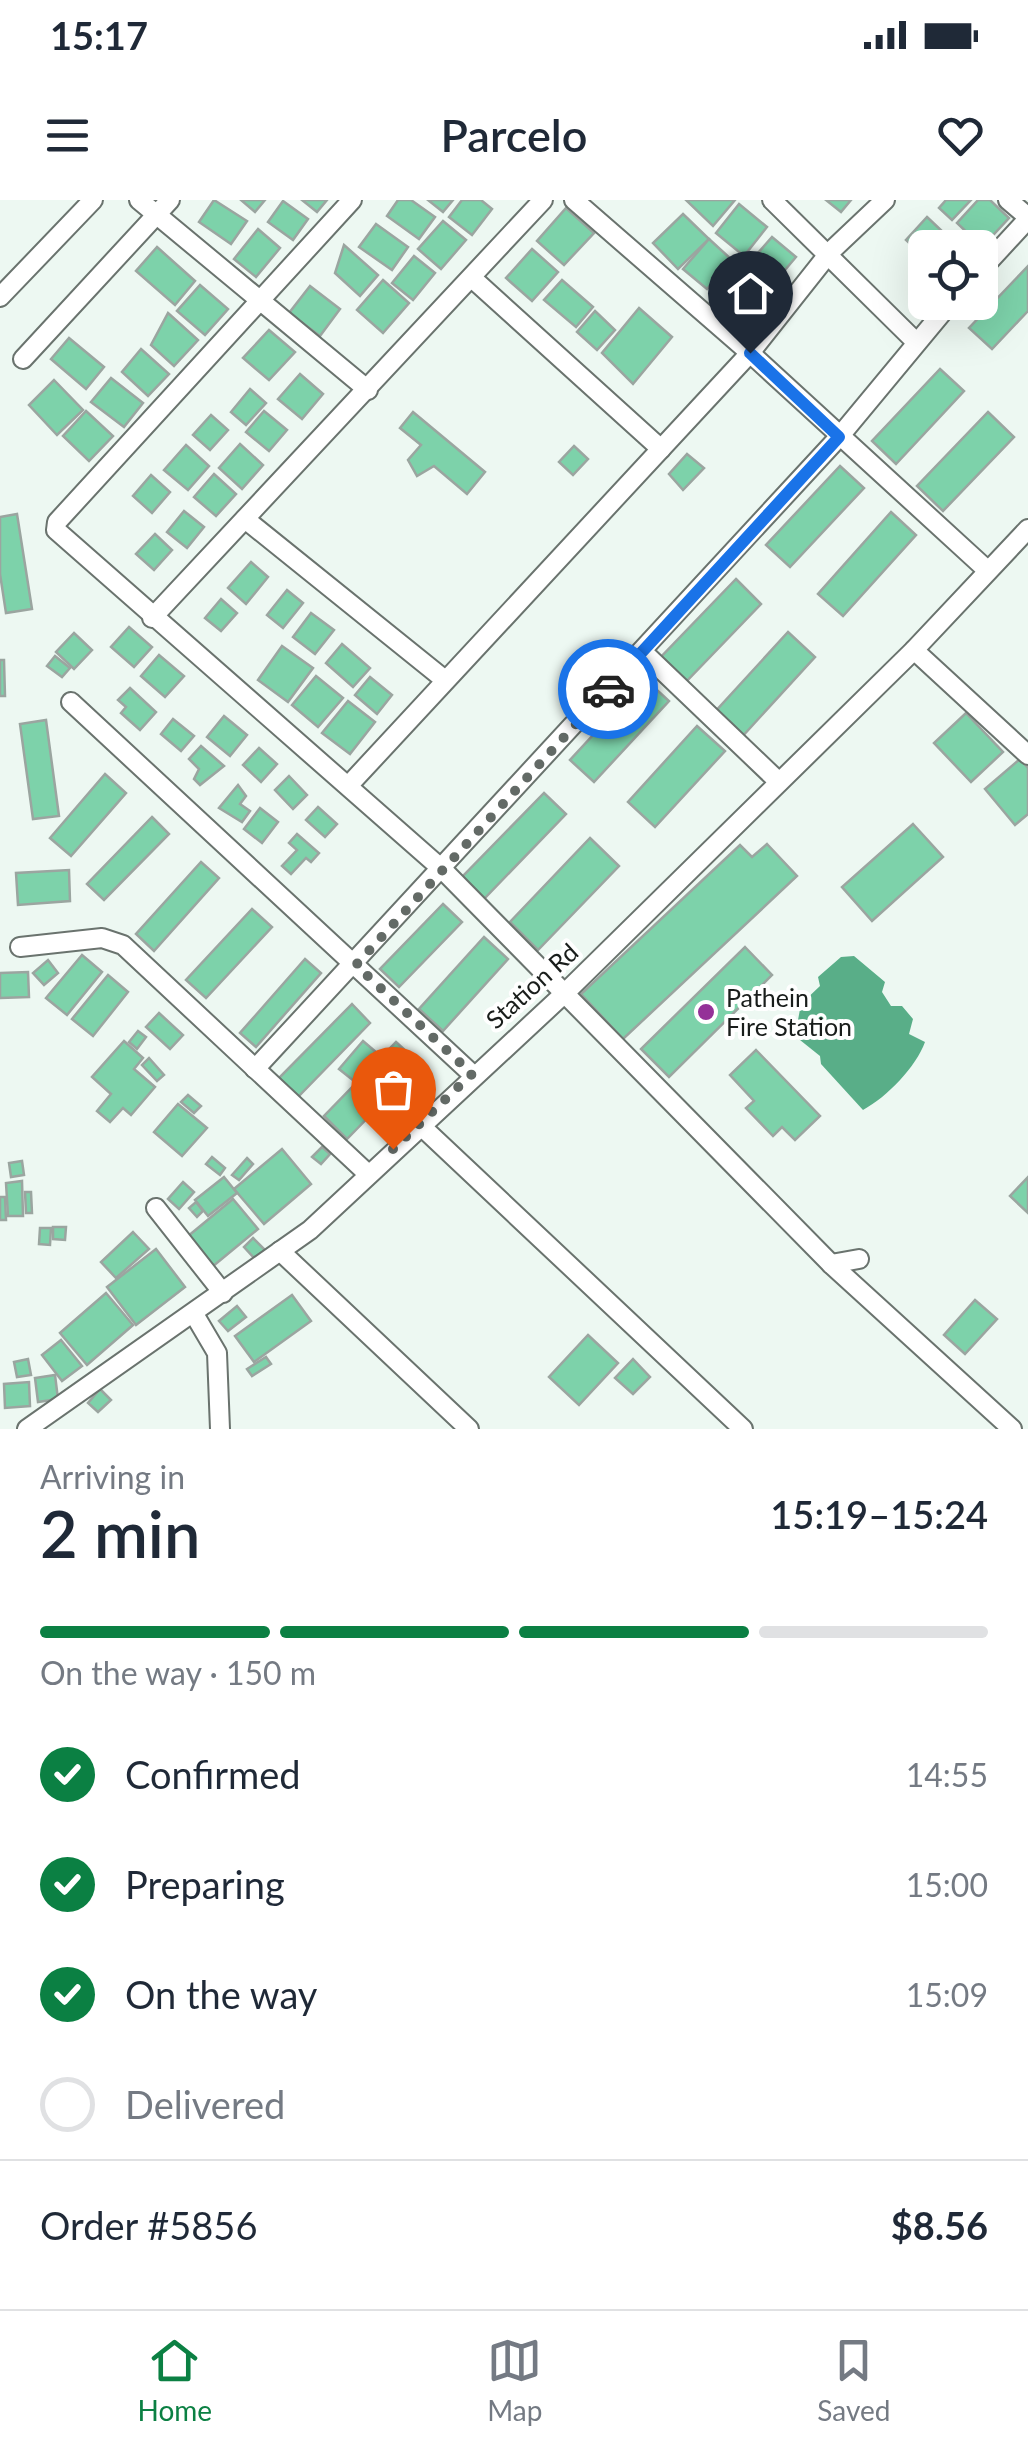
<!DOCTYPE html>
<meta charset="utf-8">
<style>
:root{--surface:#fff;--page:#f6f6f7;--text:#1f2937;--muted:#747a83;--line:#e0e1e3;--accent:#0b8043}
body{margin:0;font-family:Lato,sans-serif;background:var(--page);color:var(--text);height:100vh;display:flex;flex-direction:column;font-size:38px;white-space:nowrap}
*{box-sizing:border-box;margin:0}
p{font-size:32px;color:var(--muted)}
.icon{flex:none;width:55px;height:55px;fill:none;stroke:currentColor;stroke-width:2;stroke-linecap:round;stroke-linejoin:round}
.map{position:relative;height:1229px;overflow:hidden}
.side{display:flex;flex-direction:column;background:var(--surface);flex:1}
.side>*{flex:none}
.buttons{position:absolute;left:908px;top:30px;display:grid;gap:20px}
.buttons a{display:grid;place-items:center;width:90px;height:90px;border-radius:15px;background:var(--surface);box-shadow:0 10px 40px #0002;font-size:50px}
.pin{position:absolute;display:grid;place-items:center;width:85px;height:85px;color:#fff;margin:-102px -42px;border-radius:50% 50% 50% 0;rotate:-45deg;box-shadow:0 0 10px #0007}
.pin .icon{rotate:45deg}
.courier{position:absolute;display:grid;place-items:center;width:100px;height:100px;margin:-50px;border:8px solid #1a73e8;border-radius:50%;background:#fff;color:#222;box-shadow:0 2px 12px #0007}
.head em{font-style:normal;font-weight:600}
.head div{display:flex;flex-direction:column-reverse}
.head{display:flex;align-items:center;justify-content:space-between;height:170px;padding:0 40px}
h1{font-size:65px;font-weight:600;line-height:75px}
.bar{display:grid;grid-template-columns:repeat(4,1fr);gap:15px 10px;align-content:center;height:120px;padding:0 40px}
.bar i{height:12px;border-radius:8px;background:var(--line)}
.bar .selected{background:var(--accent)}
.bar p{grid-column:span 4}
.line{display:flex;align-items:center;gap:25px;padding:0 40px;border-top:2px solid var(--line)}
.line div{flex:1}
ol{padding:0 40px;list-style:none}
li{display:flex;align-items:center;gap:30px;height:110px}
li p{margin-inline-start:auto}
li .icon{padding:10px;border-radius:50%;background:var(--accent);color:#fff;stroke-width:4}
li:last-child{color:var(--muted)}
li i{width:55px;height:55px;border:5px solid var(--line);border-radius:50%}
.status{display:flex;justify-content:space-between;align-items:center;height:70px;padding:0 50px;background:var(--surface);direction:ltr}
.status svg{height:28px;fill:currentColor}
header{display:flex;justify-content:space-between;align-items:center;height:130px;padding:0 40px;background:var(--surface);font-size:45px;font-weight:600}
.tabs{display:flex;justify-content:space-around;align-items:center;height:140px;border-top:2px solid var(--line);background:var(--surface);font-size:28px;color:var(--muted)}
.tabs a{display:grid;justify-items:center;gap:5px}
.tabs .selected{color:var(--accent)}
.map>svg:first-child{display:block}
.water{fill:#59ae88}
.building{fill:#7dd2aa;stroke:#9ba5a0;stroke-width:2.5}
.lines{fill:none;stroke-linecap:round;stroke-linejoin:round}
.minor-casing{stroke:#6a736e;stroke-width:22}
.minor{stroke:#fff;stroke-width:18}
.done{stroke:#636a66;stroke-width:10;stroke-dasharray:0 18}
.route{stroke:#1a73e8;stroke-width:12}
.poi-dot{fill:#943198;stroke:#fff;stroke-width:4}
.labels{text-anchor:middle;stroke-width:8;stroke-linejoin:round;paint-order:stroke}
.street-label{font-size:25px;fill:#191d1b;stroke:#fff}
.poi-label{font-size:25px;fill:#191d1b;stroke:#fff;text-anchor:start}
</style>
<div class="status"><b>15:17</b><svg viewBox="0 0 49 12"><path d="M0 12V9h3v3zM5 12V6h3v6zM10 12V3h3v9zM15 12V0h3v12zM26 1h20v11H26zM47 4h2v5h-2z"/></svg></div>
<header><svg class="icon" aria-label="menu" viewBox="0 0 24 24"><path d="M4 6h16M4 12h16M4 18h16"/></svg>Parcelo<svg class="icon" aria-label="heart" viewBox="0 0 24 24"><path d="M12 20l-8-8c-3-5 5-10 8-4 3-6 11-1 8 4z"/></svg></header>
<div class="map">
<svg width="1028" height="1229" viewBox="0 0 1028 1229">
<rect width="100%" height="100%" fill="#edf8f2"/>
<path class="water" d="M854,756L885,782L882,792L891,806H902L913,819L909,834L925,842C916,867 887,897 863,910L821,864L820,856L795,836L801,804L820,786L818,777L841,757Z"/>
<g class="building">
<path d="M214,0L247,21L231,44L199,22Z"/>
<path d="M241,0H265L255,12Z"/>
<path d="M302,0H327L317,12Z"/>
<path d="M398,0H411L435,17L419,39L387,16Z"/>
<path d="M428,0H453L443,12Z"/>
<path d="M462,0H481L492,9L472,35L449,17Z"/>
<path d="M686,0H735L713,26Z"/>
<path d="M826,0H851L841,12Z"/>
<path d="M946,0H971L952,20L939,8Z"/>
<path d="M978,0H990L1009,18L982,47L957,23Z"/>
<path d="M283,1L308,19L293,40L268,22Z"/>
<path d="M739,4L767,27L744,56L716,33Z"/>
<path d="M566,8L594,33L564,65L537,41Z"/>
<path d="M683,14L709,39L678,69L653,43Z"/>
<path d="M927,17L943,32L922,55L906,40Z"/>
<path d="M443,21L466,40L441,69L418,49Z"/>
<path d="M376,24L408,47L392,70L359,47Z"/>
<path d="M258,29L280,48L256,77L234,59Z"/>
<path d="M948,34L962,48H936Z"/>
<path d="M772,37L796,57L774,83L750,62Z"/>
<path d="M709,39L732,60L707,89L683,69Z"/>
<path d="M344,45L378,75L360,96L335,73Z"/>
<path d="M157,47L195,81L175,105L136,71Z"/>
<path d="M532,49L558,72L532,101L506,78Z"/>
<path d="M414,56L435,73L413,100L392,83Z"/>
<path d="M744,65L772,89L743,123L714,99Z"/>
<path d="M1028,66V111L992,149L969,128Z"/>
<path d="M383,80L409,103L383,133L357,110Z"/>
<path d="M562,80L593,107L576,127L544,100Z"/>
<path d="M200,85L228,109L205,135L177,111Z"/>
<path d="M310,86L340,109L320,136L289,113Z"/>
<path d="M639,108L672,137L633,184L602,153Z"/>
<path d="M595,111L615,130L597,150L577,132Z"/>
<path d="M168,113L198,140L174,166L151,145Z"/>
<path d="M269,130L295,152L269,180L243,158Z"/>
<path d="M69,138L104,167L86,189L51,159Z"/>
<path d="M141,149L169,174L148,196L122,172Z"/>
<path d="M940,169L964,191L896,264L872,241Z"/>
<path d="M300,174L323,194L302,219L278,199Z"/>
<path d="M111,178L143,203L124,227L91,202Z"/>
<path d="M54,180L83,210L57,235L29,205Z"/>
<path d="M250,189L266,203L246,225L231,212Z"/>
<path d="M86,211L113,236L89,261L63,236Z"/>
<path d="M264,211L287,230L269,251L246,232Z"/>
<path d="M413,212L485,272L467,294L434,266L417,276L408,260L421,245L400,228Z"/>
<path d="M988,212L1014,237L943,311L917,286Z"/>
<path d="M211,215L228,230L210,250L193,235Z"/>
<path d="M240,244L263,265L242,289L219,268Z"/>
<path d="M186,245L209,266L188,290L164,270Z"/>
<path d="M574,246L588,259L573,275L559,262Z"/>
<path d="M687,254L704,268L683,290L669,274Z"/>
<path d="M840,266L864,288L790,367L766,345Z"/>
<path d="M214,274L236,294L216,316L194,297Z"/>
<path d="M151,275L170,292L152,313L133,296Z"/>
<path d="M184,311L204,327L187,348L167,332Z"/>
<path d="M891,312L916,335L843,416L818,394Z"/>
<path d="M17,314L32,409L6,413L0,374V317Z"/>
<path d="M155,334L172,350L154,370L136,354Z"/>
<path d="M251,362L268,377L246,404L228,388Z"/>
<path d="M736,379L761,404L682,486L657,461Z"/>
<path d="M287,390L303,403L283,428L267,415Z"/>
<path d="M221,399L237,413L221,431L205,418Z"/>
<path d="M311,413L334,430L315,454L293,437Z"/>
<path d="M129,427L152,447L134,467L111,447Z"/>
<path d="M788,432L815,457L740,539L713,514Z"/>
<path d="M74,433L92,450L74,469L56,452Z"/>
<path d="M342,444L370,468L353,487L326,463Z"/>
<path d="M282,446L313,468L288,502L258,480Z"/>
<path d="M159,455L184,476L165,497L141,476Z"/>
<path d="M55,456L70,468L62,477L47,466Z"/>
<path d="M0,460H4L5,496H0Z"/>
<path d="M316,476L343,498L318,527L292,505Z"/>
<path d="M370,477L392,495L377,514L355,495Z"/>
<path d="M645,479L669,501L594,582L570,560Z"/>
<path d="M130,488L156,512L140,530L121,513L126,507L118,500Z"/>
<path d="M348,501L375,522L350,554L322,533Z"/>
<path d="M966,513L1003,552L971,582L934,543Z"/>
<path d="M224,516L247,535L230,556L207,537Z"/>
<path d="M173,519L194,536L181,551L161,534Z"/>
<path d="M46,520L59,616L33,619L20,524Z"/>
<path d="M697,526L725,551L655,627L628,602Z"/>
<path d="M201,546L224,566L200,585L194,579L199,569L189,559Z"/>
<path d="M259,548L277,564L261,582L243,565Z"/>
<path d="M1020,559L1028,568V614L1015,625L985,589Z"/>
<path d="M105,574L126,593L71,656L50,638Z"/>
<path d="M289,576L307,595L293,609L275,590Z"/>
<path d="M238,585L246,596L240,604L250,611L242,622L219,608Z"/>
<path d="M544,593L566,614L484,699L462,677Z"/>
<path d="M318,607L337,624L325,637L306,620Z"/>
<path d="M260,608L278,622L262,643L244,629Z"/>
<path d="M152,617L169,634L104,700L87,684Z"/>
<path d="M913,624L943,657L872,721L842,687Z"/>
<path d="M297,634L319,653L311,662L306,658L291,674L282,666L297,650L289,643Z"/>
<path d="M590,638L619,666L538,750L510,722Z"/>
<path d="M767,644L797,676L623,839L581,794L740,645L752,657Z"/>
<path d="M201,662L219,678L154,751L136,734Z"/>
<path d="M69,670L70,701L18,705L16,673Z"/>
<path d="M443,704L462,722L399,787L380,769Z"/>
<path d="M252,709L272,727L206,798L186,780Z"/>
<path d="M484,737L508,759L443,831L419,809Z"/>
<path d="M745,747L772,775L669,877L641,849Z"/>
<path d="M82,755L102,772L67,815L46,798Z"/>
<path d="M305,759L321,773L256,847L240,833Z"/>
<path d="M48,760L58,773L44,785L33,773Z"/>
<path d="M28,772L29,797L0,798V773Z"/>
<path d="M108,775L128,792L93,836L72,819Z"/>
<path d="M352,804L370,823L297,898L278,879Z"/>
<path d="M159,813L183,835L170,849L146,827Z"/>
<path d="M138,831L146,837L137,849L129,842Z"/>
<path d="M124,841L143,858L134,869L155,887L131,915L123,908L110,922L97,911L111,894L92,877Z"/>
<path d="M363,841L377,853L354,881L339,869Z"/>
<path d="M396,842L420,864L347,939L324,916Z"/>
<path d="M756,850L820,916L795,940L782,927L773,936L746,908L754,901L730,875Z"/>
<path d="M149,858L164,875L157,881L142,865Z"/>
<path d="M413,882L419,890L402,906L395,899Z"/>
<path d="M188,895L201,906L194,913L181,902Z"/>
<path d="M178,904L207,928L182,956L154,932Z"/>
<path d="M322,947L330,954L321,964L312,957Z"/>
<path d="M282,949L311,984L264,1024L234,989Z"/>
<path d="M212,957L225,968L220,975L206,964Z"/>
<path d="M247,958L253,964L239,980L232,975Z"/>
<path d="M22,961L24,975L11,977L9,963Z"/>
<path d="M224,977L237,993L208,1016L195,1000Z"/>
<path d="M1028,977V1013L1010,996Z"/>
<path d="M22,981L23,1016H8L6,983Z"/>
<path d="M183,982L194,992L179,1009L168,999Z"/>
<path d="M25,992H31L32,1013H26Z"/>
<path d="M0,997H5L6,1020H0Z"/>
<path d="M233,999L258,1029L212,1067L187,1037Z"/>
<path d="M196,1002L203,1011L197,1017L189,1008Z"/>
<path d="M53,1027H66L65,1040L53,1039Z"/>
<path d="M40,1028H51L50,1045L39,1044Z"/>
<path d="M133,1032L149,1049L116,1078L101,1062Z"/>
<path d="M253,1038L265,1050L255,1059L244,1047Z"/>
<path d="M156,1049L185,1087L136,1125L107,1087Z"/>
<path d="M106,1093L133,1125L87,1165L60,1133Z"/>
<path d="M292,1095L311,1121L254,1162L235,1136Z"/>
<path d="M975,1100L997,1119L965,1154L944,1135Z"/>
<path d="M237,1106L246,1117L228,1131L219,1121Z"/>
<path d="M588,1135L618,1163L579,1205L549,1177Z"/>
<path d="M61,1140L82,1166L62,1181L42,1155Z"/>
<path d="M266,1157L271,1164L252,1176L247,1169Z"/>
<path d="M28,1159L31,1175L17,1177L14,1162Z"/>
<path d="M633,1159L650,1177L633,1194L615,1178Z"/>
<path d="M55,1175L58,1199L38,1202L35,1178Z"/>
<path d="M29,1182L30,1206L5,1208L4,1184Z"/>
<path d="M100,1189L111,1200L98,1212L88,1203Z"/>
</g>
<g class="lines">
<g class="minor-casing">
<g id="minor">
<path d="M139,0L368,190"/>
<path d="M352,0L57,322L56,330L443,670L831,1064L1012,1229"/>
<path d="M574,0L750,153L987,370"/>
<path d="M772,0L915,141"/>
<path d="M1008,0L1028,17"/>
<path d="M980,71L1028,19"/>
<path d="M472,78L661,249"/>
<path d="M0,97L93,0"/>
<path d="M23,159L170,0"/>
<path d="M245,319L445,480"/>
<path d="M152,418L543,0"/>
<path d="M914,450L1028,555"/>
<path d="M642,451L779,582"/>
<path d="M71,502L472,874"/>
<path d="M349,585L750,153L830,52L885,0"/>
<path d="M20,747L102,738L123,745L368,974"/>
<path d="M255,869L839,237L951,102"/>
<path d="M419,924L743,1229"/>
<path d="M156,1008L223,1093"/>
<path d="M280,1051L469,1229"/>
<path d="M831,1064L859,1059"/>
<path d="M194,1114L217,1153L220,1229"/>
<path d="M27,1229L310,1030L566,792L914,450L1028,329"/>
</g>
</g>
<use href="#minor" class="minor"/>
</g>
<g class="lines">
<path class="done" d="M393,949L472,874L356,765L608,489"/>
<path class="route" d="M608,489L839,237L750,153"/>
</g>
<circle class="poi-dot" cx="706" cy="812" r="10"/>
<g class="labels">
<g class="street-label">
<text transform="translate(532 786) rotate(-42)" y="9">Station Rd</text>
</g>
<g class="poi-label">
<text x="726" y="807">Pathein<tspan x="726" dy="29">Fire Station</tspan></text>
</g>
</g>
</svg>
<div class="buttons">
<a><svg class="icon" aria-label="locate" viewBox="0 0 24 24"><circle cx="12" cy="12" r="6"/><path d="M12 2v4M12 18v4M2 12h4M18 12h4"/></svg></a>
</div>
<div class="pin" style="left:393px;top:949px;background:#ea580c"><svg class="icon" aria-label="bag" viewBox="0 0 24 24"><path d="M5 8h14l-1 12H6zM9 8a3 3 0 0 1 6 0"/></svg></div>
<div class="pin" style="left:750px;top:153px;background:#1f2937"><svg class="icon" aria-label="home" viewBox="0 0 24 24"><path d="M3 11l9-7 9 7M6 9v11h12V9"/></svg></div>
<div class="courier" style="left:608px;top:489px"><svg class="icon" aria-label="car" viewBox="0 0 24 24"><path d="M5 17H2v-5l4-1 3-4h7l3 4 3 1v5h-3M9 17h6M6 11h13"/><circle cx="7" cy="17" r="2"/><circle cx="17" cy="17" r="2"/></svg></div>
</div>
<section class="side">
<div class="head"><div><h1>2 min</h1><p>Arriving in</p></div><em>15:19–15:24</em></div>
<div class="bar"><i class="selected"></i><i class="selected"></i><i class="selected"></i><i></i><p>On the way · 150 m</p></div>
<ol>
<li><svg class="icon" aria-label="check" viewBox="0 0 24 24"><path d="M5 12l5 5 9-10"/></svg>Confirmed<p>14:55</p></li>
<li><svg class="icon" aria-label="check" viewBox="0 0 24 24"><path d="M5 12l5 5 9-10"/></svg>Preparing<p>15:00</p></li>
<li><svg class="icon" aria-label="check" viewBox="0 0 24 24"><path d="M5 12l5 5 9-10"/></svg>On the way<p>15:09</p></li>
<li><i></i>Delivered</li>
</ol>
<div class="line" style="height:130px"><div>Order #5856</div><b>$8.56</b></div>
</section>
<nav class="tabs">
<a class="selected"><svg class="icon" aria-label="home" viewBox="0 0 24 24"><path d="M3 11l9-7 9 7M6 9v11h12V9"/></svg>Home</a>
<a><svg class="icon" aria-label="map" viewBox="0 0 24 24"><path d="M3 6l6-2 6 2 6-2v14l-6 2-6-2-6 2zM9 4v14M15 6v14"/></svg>Map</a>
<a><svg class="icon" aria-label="saved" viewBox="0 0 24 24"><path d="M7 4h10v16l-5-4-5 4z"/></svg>Saved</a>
</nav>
